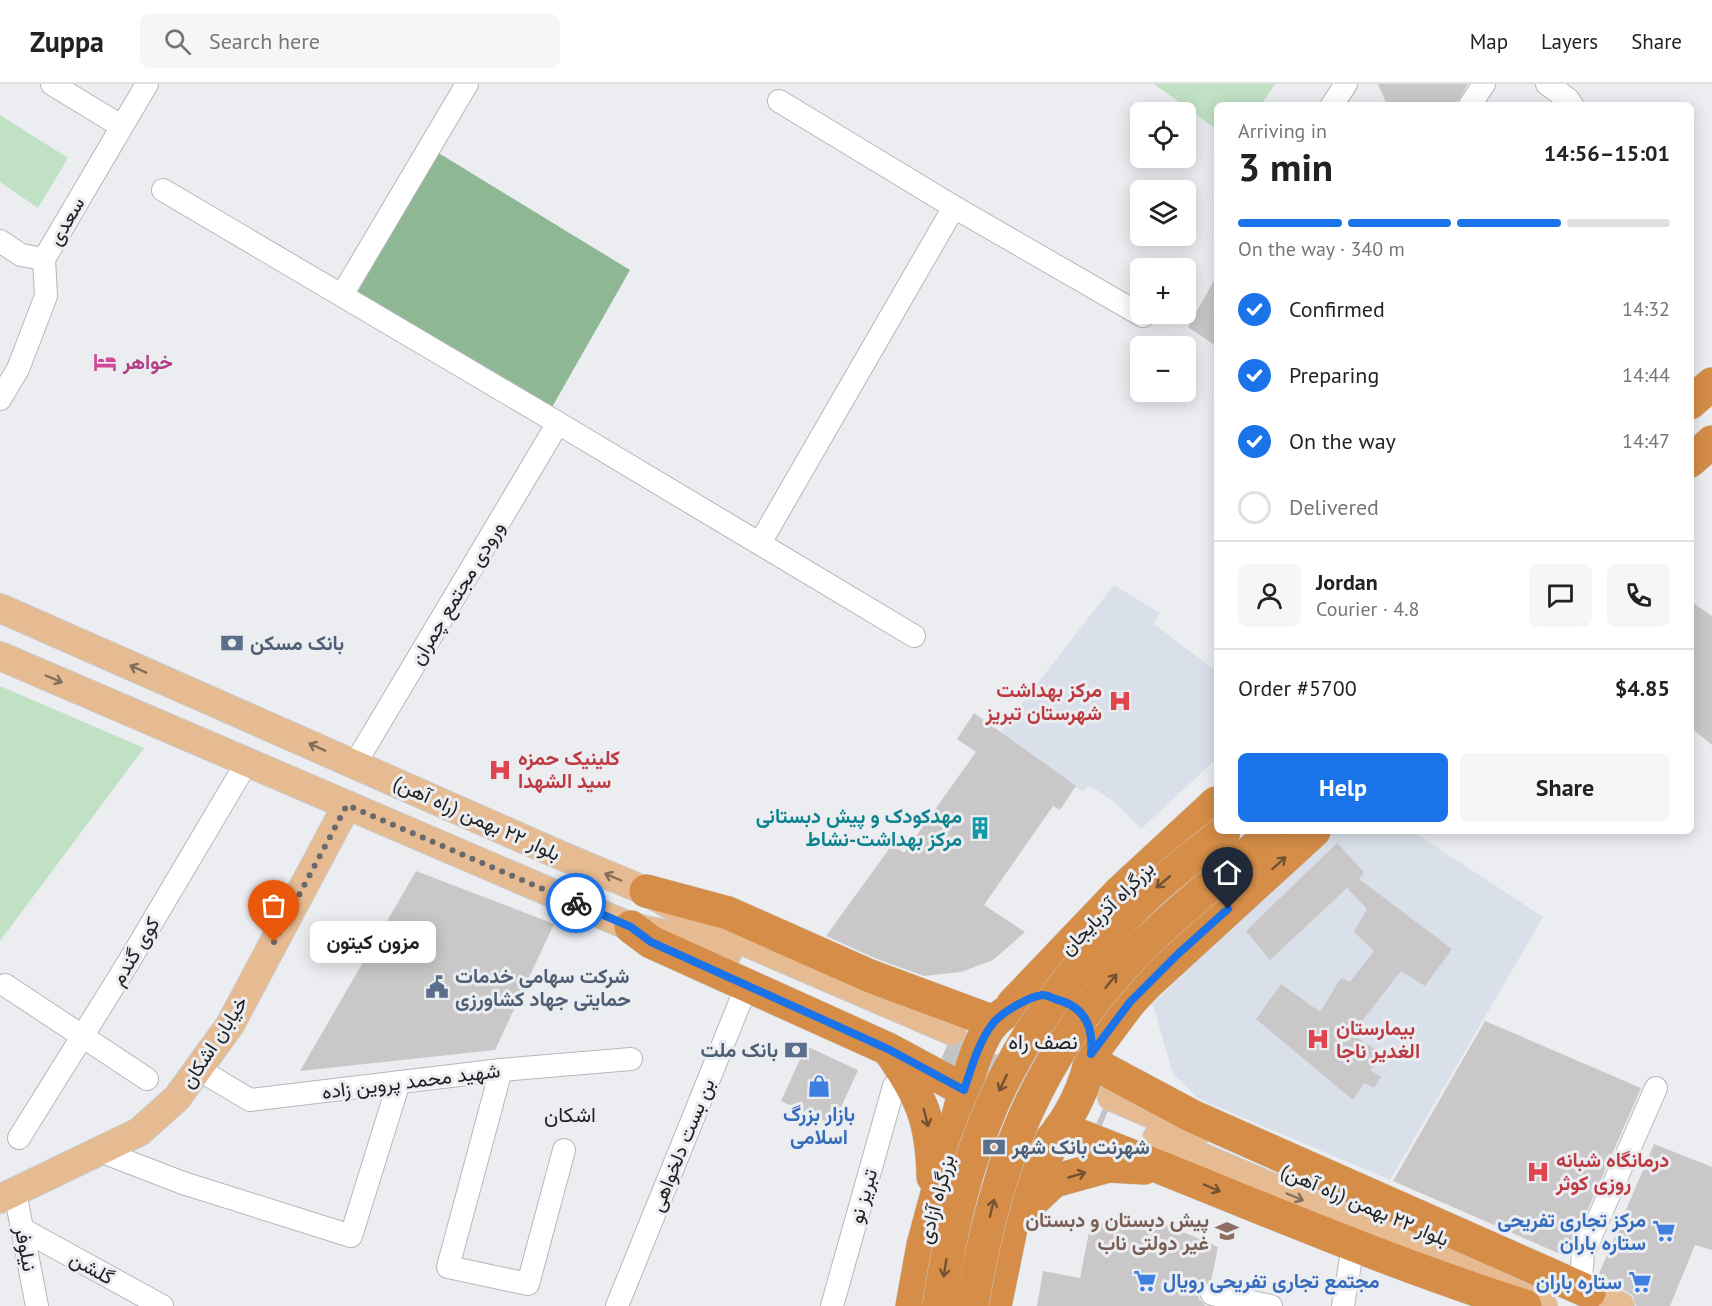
<!DOCTYPE html>
<meta charset="utf-8">
<style>
:root{--surface:#fff;--page:#f6f6f6;--text:#222;--muted:#767676;--line:#e0e0e0;--accent:#1a73e8}
body{margin:0;font-family:"PT Sans",Vazirmatn,sans-serif;background:var(--page);color:var(--text);height:100vh;display:flex;flex-direction:column;font-size:22px;white-space:nowrap}
*{box-sizing:border-box;margin:0}
p{font-size:20px;color:var(--muted)}
.icon{flex:none;width:33px;height:33px;fill:none;stroke:currentColor;stroke-width:2;stroke-linecap:round;stroke-linejoin:round}
.map{position:relative;flex:1;overflow:hidden}
.sheet{position:absolute;left:1214px;top:18px;width:480px;height:732px;display:flex;flex-direction:column;background:var(--surface);border-radius:9px;box-shadow:0 3px 15px #0003}
.sheet>*{flex:none}
.controls{position:absolute;left:1130px;top:18px;display:grid;gap:12px}
.controls a{display:grid;place-items:center;width:66px;height:66px;border-radius:9px;background:var(--surface);box-shadow:0 3px 15px #0003;font-size:30px}
.pin{position:absolute;display:grid;place-items:center;width:51px;height:51px;color:#fff;margin:-62px -26px;border-radius:50% 50% 50% 0;rotate:-45deg;box-shadow:0 0 6px #0007}
.pin .icon{rotate:45deg}
.courier{position:absolute;display:grid;place-items:center;width:60px;height:60px;margin:-30px;border:4px solid #1a73e8;border-radius:50%;background:#fff;color:#222;box-shadow:0 2px 8px #0007}
.bubble{position:absolute;height:42px;border-radius:9px;background:var(--surface);box-shadow:0 3px 15px #0003;font-size:20px;font-weight:700;line-height:42px;text-align:center}
.headline em{font-style:normal;font-weight:700}
.headline div{display:flex;flex-direction:column-reverse}
.headline{display:flex;align-items:center;justify-content:space-between;height:102px;padding:0 24px}
h1{font-size:39px;font-weight:700;line-height:45px}
.bar{display:grid;grid-template-columns:repeat(4,1fr);gap:9px 6px;align-content:center;height:72px;padding:0 24px}
.bar i{height:8px;border-radius:4px;background:var(--line)}
.bar .selected{background:var(--accent)}
.bar p{grid-column:span 4}
.line{display:flex;align-items:center;gap:15px;padding:0 24px;border-top:2px solid var(--line)}
.line div{flex:1}
.round{display:grid;place-items:center;flex:none;width:63px;height:63px;border-radius:9px;background:var(--page)}
ol{padding:0 24px;list-style:none}
li{display:flex;align-items:center;gap:18px;height:66px}
li p{margin-inline-start:auto}
li .icon{padding:6px;border-radius:50%;background:var(--accent);color:#fff;stroke-width:4}
li:last-child{color:var(--muted)}
li i{width:33px;height:33px;border:3px solid var(--line);border-radius:50%}
.primary-button{display:flex;gap:12px;margin-top:auto;padding:12px 24px}
.primary-button a{flex:1;height:69px;border-radius:9px;background:var(--accent);color:#fff;font-size:24px;font-weight:700;line-height:69px;text-align:center}
.primary-button a+a{background:var(--page);color:var(--text)}
header{display:flex;align-items:center;gap:36px;box-sizing:border-box;height:84px;padding:0 30px;background:var(--surface);border-bottom:2px solid var(--line)}
header strong{font-size:28px}
nav{display:flex;gap:33px;margin-inline-start:auto;font-size:21px}
.search{width:420px;height:54px;background:var(--page);display:flex;align-items:center;gap:15px;box-sizing:border-box;padding:0 21px;border-radius:9px;color:var(--muted);font-size:22px}
.map>svg:first-child{display:block}
.built{fill:#d9e0e9}
.green{fill:#c1e1c5}
.forest{fill:#8db893}
.building{fill:#cac7c9}
.lines{fill:none;stroke-linecap:round;stroke-linejoin:round}
.major-tunnel{stroke:#c3c4c7;stroke-width:28;stroke-dasharray:28 14;stroke-linecap:butt}
.minor-casing{stroke:#b5b7ba;stroke-width:24}
.major-casing{stroke:#cacaca;stroke-width:30}
.highway-casing{stroke:#cacaca;stroke-width:34}
.minor{stroke:#fff;stroke-width:22}
.major{stroke:#e6bb91;stroke-width:28}
.highway{stroke:#d58d47;stroke-width:33}
.highway-bridge-casing{stroke:#cacaca;stroke-width:34;stroke-linecap:butt}
.highway-bridge{stroke:#d58d47;stroke-width:33}
.oneway{stroke:#846e5a}
.oneway2{stroke:#725233}
.done{stroke:#68696b;stroke-width:6;stroke-dasharray:0 10.8}
.route{stroke:#1a73e8;stroke-width:8}
.labels{text-anchor:middle;stroke-width:6;stroke-linejoin:round;paint-order:stroke}
.street-label{font-size:20px;fill:#212223;stroke:#ebedf0}
.hotel-label{font-size:20px;font-weight:bold;fill:#b23c85;stroke:#ebedf0;text-anchor:start}
.service-label{font-size:20px;font-weight:bold;fill:#4e5e75;stroke:#ebedf0;text-anchor:start}
.health-label{font-size:20px;font-weight:bold;fill:#be3a42;stroke:#ebedf0;text-anchor:start}
.culture-label{font-size:20px;font-weight:bold;fill:#0d838f;stroke:#ebedf0;text-anchor:end}
.shop-label{font-size:20px;font-weight:bold;fill:#366cbe;stroke:#ebedf0;text-anchor:end}
.education-label{font-size:20px;font-weight:bold;fill:#785e54;stroke:#ebedf0;text-anchor:end}
.neighbourhood-label{font-size:21px;fill:#212223;stroke:#ebedf0}
</style>
<header>
<strong>Zuppa</strong>
<div class="search"><svg class="icon" aria-label="search" viewBox="0 0 24 24"><circle cx="10" cy="10" r="6"/><path d="M15 15l6 6"/></svg>Search here</div>
<nav><a>Map</a><a>Layers</a><a>Share</a></nav>
</header>
<div class="map">
<svg width="1712" height="1222" viewBox="0 0 1712 1222">
<rect width="100%" height="100%" fill="#ebedf0"/>
<g class="built">
<path d="M1114,501L1160,529L1154,540L1216,587V675L1141,745L1117,720L1089,701L1083,708L1000,648Z"/>
<path d="M1329,747H1412L1543,833L1390,1096L1199,1015L1173,990L1153,920Z"/>
</g>
<g class="green">
<path d="M1154,0H1275L1261,21H1216V45Z"/>
<path d="M0,31L68,74L38,124L0,98Z"/>
<path d="M0,602L144,664L0,857Z"/>
</g>
<path class="forest" d="M432,65L630,186L547,332L346,214Z"/>
<g class="building">
<path d="M1378,0H1468L1458,17L1448,21H1387Z"/>
<path d="M1216,193V262L1188,243Z"/>
<path d="M1690,517L1712,532V661L1690,643Z"/>
<path d="M974,629L1076,702L1060,726L1053,722L984,821L1025,848L993,876L961,888L924,892L877,875L826,852L892,761L904,769L976,668L957,655Z"/>
<path d="M1337,759L1364,788L1359,795L1452,865L1425,902L1401,887L1352,950L1384,971L1370,986L1381,993L1374,1004L1364,999L1353,1016L1256,935L1281,900L1320,928L1341,894L1350,898L1374,867L1354,848L1367,825L1347,804L1270,876L1246,847Z"/>
<path d="M416,787L554,840L495,966L300,987Z"/>
<path d="M1485,937L1641,1004L1567,1173L1393,1097Z"/>
<path d="M806,962L858,986L833,1041L781,1017Z"/>
<path d="M1654,1060L1712,1083V1166L1695,1161L1670,1222H1636L1633,1212L1626,1207L1604,1198L1598,1192Z"/>
<path d="M1120,1134L1153,1135L1218,1163L1211,1197L1202,1201L1199,1208V1215L1206,1222H1037L1043,1187L1080,1194L1090,1143Z"/>
</g>
<g class="lines">
<path class="major-tunnel" d="M946,964L1106,1032"/>
<g class="minor-casing">
<g id="minor">
<path d="M52,0L121,42"/>
<path d="M1547,0L1568,15L1572,21"/>
<path d="M779,17L954,123L1143,232"/>
<path d="M1332,21L1346,0"/>
<path d="M1470,21L1484,0"/>
<path d="M163,106L558,339L914,552"/>
<path d="M0,157L21,171L44,175"/>
<path d="M342,211L467,0"/>
<path d="M0,315L18,285L46,212L44,175L147,0"/>
<path d="M760,459L954,123"/>
<path d="M355,680L558,339"/>
<path d="M5,901L147,995"/>
<path d="M198,985L250,1016L501,986L631,975"/>
<path d="M501,986L448,1183L528,1200L564,1066"/>
<path d="M19,1054L128,879L247,678"/>
<path d="M100,1067L183,1099L351,1152L399,998"/>
<path d="M15,1108L37,1222"/>
<path d="M22,1145L162,1222"/>
<path d="M1580,1205L1583,1170L1656,1004"/>
<path d="M1212,1210L1271,1222"/>
<path d="M617,1222L747,901"/>
<path d="M832,1222L894,1002"/>
<path d="M1343,1222L1353,1162"/>
</g>
</g>
<g class="major-casing">
<g id="major">
<path d="M0,524L562,772L646,807L706,841L952,947"/>
<path d="M0,572L631,843L697,857L727,870"/>
<path d="M1112,1013L1196,1049"/>
<path d="M1157,1054L1472,1189L1543,1222"/>
<path d="M0,1115L139,1048L177,1014L230,941L347,721"/>
<path d="M1570,1201L1620,1222"/>
</g>
</g>
<g class="highway-casing">
<g id="highway">
<path d="M1690,319L1712,300"/>
<path d="M1690,377L1712,358"/>
<path d="M1244,773L1274,747"/>
<path d="M646,807L728,829L870,892L994,938"/>
<path d="M631,843L651,858L888,965L964,1006"/>
<path d="M1043,911C1059,915 1076,919 1086,934C1107,968 1069,1044 1041,1065C1029,1073 1006,1075 993,1069C989,1067 985,1063 982,1061C974,1055 965,1045 964,1035C960,1011 978,954 995,937C1009,924 1025,917 1043,911Z"/>
<path d="M1013,920L1121,807L1216,719"/>
<path d="M891,969C922,1014 932,1038 933,1093"/>
<path d="M1091,970L1130,918L1147,900L1314,747"/>
<path d="M1091,978L1192,1032L1589,1208"/>
<path d="M1060,1044C1215,1103 1367,1172 1525,1222"/>
<path d="M1025,1124L1054,1097L1108,1082L1144,1084"/>
<path d="M912,1222L923,1161L962,1017"/>
<path d="M995,1222L1013,1135L1056,1053"/>
</g>
</g>
<use href="#minor" class="minor"/>
<use href="#major" class="major"/>
<use href="#highway" class="highway"/>
<g class="highway-bridge-casing">
<g id="highway-bridge">
<path d="M939,1222C948,1160 961,1099 984,1041C1017,954 1077,878 1143,815C1168,791 1197,770 1224,748"/>
<path d="M972,1222C993,1092 1031,985 1120,886C1157,844 1202,809 1244,773"/>
</g>
</g>
<use href="#highway-bridge" class="highway-bridge"/>
</g>
<defs><path id="oneway-shaft" d="M-6 0H5M1.5-3L5.5 0L1.5 3" fill="none" stroke-width="1.6" stroke-linecap="round" stroke-linejoin="round" transform="scale(1.5)"/></defs>
<g class="oneway">
<use href="#oneway-shaft" transform="translate(138 585) rotate(-156)"/>
<use href="#oneway-shaft" transform="translate(54 595) rotate(23)"/>
<use href="#oneway-shaft" transform="translate(317 663) rotate(-156)"/>
<use href="#oneway-shaft" transform="translate(613 793) rotate(-157)"/>
<use href="#oneway-shaft" transform="translate(1295 1113) rotate(23)"/>
</g>
<g class="oneway2">
<use href="#oneway-shaft" transform="translate(1279 779) rotate(-42)"/>
<use href="#oneway-shaft" transform="translate(1163 798) rotate(140)"/>
<use href="#oneway-shaft" transform="translate(1111 897) rotate(-51)"/>
<use href="#oneway-shaft" transform="translate(1003 999) rotate(115)"/>
<use href="#oneway-shaft" transform="translate(926 1034) rotate(76)"/>
<use href="#oneway-shaft" transform="translate(1077 1091) rotate(-16)"/>
<use href="#oneway-shaft" transform="translate(1212 1104) rotate(23)"/>
<use href="#oneway-shaft" transform="translate(992 1124) rotate(-76)"/>
<use href="#oneway-shaft" transform="translate(945 1184) rotate(99)"/>
</g>
<g class="lines">
<path class="done" d="M274,858L347,721L576,819"/>
<path class="route" d="M576,819L631,843L651,858L888,965L964,1006C971,985 979,956 994,938C1003,928 1028,913 1042,911C1046,911 1051,913 1055,915C1084,922 1094,942 1091,970L1130,918L1178,870L1228,825"/>
</g>
<defs>
<g id="hotel-bare" transform="scale(1.8)"><path d="M-6-4.5h1.5V1H6V5H4.5V3h-9V5H-6ZM-4 0a1.8 1.8 0 1 1 3.6 0ZM.5 0V-2.5h3Q6-2.5 6 0Z" fill="#d1479c" stroke="#ebedf0" stroke-width="2.5" paint-order="stroke"/></g>
<g id="bank-bare" transform="scale(1.8)"><path d="M-6-4H6V4H-6ZM0-2.3a2.3 2.3 0 1 0 0 4.6a2.3 2.3 0 1 0 0-4.6Z" fill="#5c6f8a" stroke="#ebedf0" stroke-width="2.5" paint-order="stroke"/></g>
<g id="hospital-bare" transform="scale(1.8)"><path d="M-5-5h3v3.5h4V-5h3V5h-3V1.5h-4V5h-3Z" fill="#e0444e" stroke="#ebedf0" stroke-width="2.5" paint-order="stroke"/></g>
<g id="building-bare" transform="scale(1.8)"><path d="M-4-6H4V6H1V3H-1V6H-4ZM-2.5-4.3h1.7v1.8h-1.7ZM.8-4.3h1.7v1.8H.8ZM-2.5-1h1.7V.8h-1.7ZM.8-1h1.7V.8H.8Z" fill="#0f9aa8" stroke="#ebedf0" stroke-width="2.5" paint-order="stroke"/></g>
<g id="civic-bare" transform="scale(1.8)"><path d="M-.6-6.5H3V-4.5H.6V-3L4-1V1h2V6H-6V1h2V-1L-.6-3ZM-1.2 2.5V6h2.4V2.5Z" fill="#5c6f8a" stroke="#ebedf0" stroke-width="2.5" paint-order="stroke"/></g>
<g id="shop-bare" transform="scale(1.8)"><path d="M-5-2.5h2.3a2.7 3.5 0 0 1 5.4 0H5L5.5 6h-11ZM-1.5-2.5h3a1.5 2.3 0 0 0-3 0Z" fill="#3f7fe0" stroke="#ebedf0" stroke-width="2.5" paint-order="stroke"/></g>
<g id="school-bare" transform="scale(1.8)"><path d="M0-5L7-2L0 1L-7-2ZM-4 1L0 2.5L4 1V4Q0 6-4 4Z" fill="#8d6e63" stroke="#ebedf0" stroke-width="2.5" paint-order="stroke"/></g>
<g id="supermarket-bare" transform="scale(1.8)"><path d="M-6-5.5h2.5l.6 2H6L4.5 2H-2.5L-4.4-4H-6ZM-1.5 3.2a1.3 1.3 0 1 0 .1 0ZM3 3.2a1.3 1.3 0 1 0 .1 0Z" fill="#3f7fe0" stroke="#ebedf0" stroke-width="2.5" paint-order="stroke"/></g>
</defs>
<g fill-rule="evenodd">
<use href="#hotel-bare" x="105" y="278"/>
<use href="#bank-bare" x="232" y="559"/>
<use href="#hospital-bare" x="1120" y="617"/>
<use href="#hospital-bare" x="500" y="686"/>
<use href="#building-bare" x="980" y="744"/>
<use href="#civic-bare" x="437" y="903"/>
<use href="#hospital-bare" x="1318" y="955"/>
<use href="#bank-bare" x="796" y="966"/>
<use href="#shop-bare" x="819" y="1002"/>
<use href="#bank-bare" x="994" y="1063"/>
<use href="#hospital-bare" x="1538" y="1088"/>
<use href="#school-bare" x="1227" y="1147"/>
<use href="#supermarket-bare" x="1664" y="1147"/>
<use href="#supermarket-bare" x="1145" y="1197"/>
<use href="#supermarket-bare" x="1640" y="1198"/>
</g>
<g class="labels">
<g class="street-label">
<text transform="translate(66 137) rotate(-60)" y="7">سعدی</text>
<text transform="translate(457 509) rotate(-59)" y="7">ورودی مجتمع چمران</text>
<text transform="translate(477 734) rotate(24)" y="7">بلوار ۲۲ بهمن (راه آهن)</text>
<text transform="translate(1107 824) rotate(-45)" y="7">بزرگراه آذربایجان</text>
<text transform="translate(135 867) rotate(-59)" y="7">کوی گندم</text>
<text transform="translate(214 958) rotate(-57)" y="7">خیابان اشکان</text>
<text transform="translate(411 997) rotate(-7)" y="7">شهید محمد پروین زاده</text>
<text transform="translate(682 1061) rotate(-68)" y="7">بن بست دلخواهی</text>
<text transform="translate(863 1112) rotate(-74)" y="7">تبریز نو</text>
<text transform="translate(936 1115) rotate(-75)" y="7">بزرگراه آزادی</text>
<text transform="translate(1365 1121) rotate(23)" y="7">بلوار ۲۲ بهمن (راه آهن)</text>
<text transform="translate(26 1165) rotate(79)" y="7">نیلوفر</text>
<text transform="translate(92 1184) rotate(29)" y="7">گلشن</text>
</g>
<g class="hotel-label">
<text x="123" y="285">خواهر</text>
</g>
<g class="service-label">
<text x="250" y="566">بانک مسکن</text>
<text x="455" y="899">شرکت سهامی خدمات<tspan x="455" dy="23">حمایتی جهاد کشاورزی</tspan></text>
<text x="778" y="973" text-anchor="end">بانک ملت</text>
<text x="1012" y="1070">شهرنت بانک شهر</text>
</g>
<g class="health-label">
<text x="1102" y="613" text-anchor="end">مرکز بهداشت<tspan x="1102" dy="23">شهرستان تبریز</tspan></text>
<text x="518" y="681">کلینیک حمزه<tspan x="518" dy="23">سید الشهدا</tspan></text>
<text x="1336" y="951">بیمارستان<tspan x="1336" dy="23">الغدیر ناجا</tspan></text>
<text x="1556" y="1083">درمانگاه شبانه<tspan x="1556" dy="23">روزی کوثر</tspan></text>
</g>
<g class="culture-label">
<text x="962" y="739">مهدکودک و پیش دبستانی<tspan x="962" dy="23">مرکز بهداشت-نشاط</tspan></text>
</g>
<g class="shop-label">
<text x="819" y="1037" text-anchor="middle">بازار بزرگ<tspan x="819" dy="23">اسلامی</tspan></text>
<text x="1646" y="1143">مرکز تجاری تفریحی<tspan x="1646" dy="23">ستاره باران</tspan></text>
<text x="1163" y="1204" text-anchor="start">مجتمع تجاری تفریحی رویال</text>
<text x="1622" y="1205">ستاره باران</text>
</g>
<g class="education-label">
<text x="1209" y="1143">پیش دبستان و دبستان<tspan x="1209" dy="23">غیر دولتی ناب</tspan></text>
</g>
<g class="neighbourhood-label">
<text x="1043" y="965">نصف راه</text>
<text x="570" y="1038">اشکان</text>
</g>
</g>
</svg>
<div class="controls">
<a><svg class="icon" aria-label="locate" viewBox="0 0 24 24"><circle cx="12" cy="12" r="6"/><path d="M12 2v4M12 18v4M2 12h4M18 12h4"/></svg></a>
<a><svg class="icon" aria-label="layers" viewBox="0 0 24 24"><path d="M12 4l9 5-9 5-9-5zM3 14l9 5 9-5"/></svg></a>
<a>+</a>
<a>−</a>
</div>
<div class="pin" style="left:274px;top:858px;background:#ea580c"><svg class="icon" aria-label="bag" viewBox="0 0 24 24"><path d="M5 8h14l-1 12H6zM9 8a3 3 0 0 1 6 0"/></svg></div>
<div class="pin" style="left:1228px;top:825px;background:#1f2937"><svg class="icon" aria-label="home" viewBox="0 0 24 24"><path d="M3 11l9-7 9 7M6 9v11h12V9"/></svg></div>
<div class="courier" style="left:576px;top:819px"><svg class="icon" aria-label="bike" viewBox="0 0 24 24"><circle cx="6" cy="16" r="4"/><circle cx="18" cy="16" r="4"/><path d="M6 16l4-8h5l3 8M10 8l3 8H6M13 5h3"/></svg></div>
<div class="bubble" style="left:310px;top:837px;width:126px">مزون کیتون</div>
<section class="sheet">
<div class="headline"><div><h1>3 min</h1><p>Arriving in</p></div><em>14:56–15:01</em></div>
<div class="bar"><i class="selected"></i><i class="selected"></i><i class="selected"></i><i></i><p>On the way · 340 m</p></div>
<ol>
<li><svg class="icon" aria-label="check" viewBox="0 0 24 24"><path d="M5 12l5 5 9-10"/></svg>Confirmed<p>14:32</p></li>
<li><svg class="icon" aria-label="check" viewBox="0 0 24 24"><path d="M5 12l5 5 9-10"/></svg>Preparing<p>14:44</p></li>
<li><svg class="icon" aria-label="check" viewBox="0 0 24 24"><path d="M5 12l5 5 9-10"/></svg>On the way<p>14:47</p></li>
<li><i></i>Delivered</li>
</ol>
<div class="line" style="height:108px"><a class="round"><svg class="icon" aria-label="person" viewBox="0 0 24 24"><circle cx="12" cy="8" r="4"/><path d="M4 21q1-7 8-7t8 7"/></svg></a><div><b>Jordan</b><p>Courier · 4.8</p></div><a class="round"><svg class="icon" aria-label="chat" viewBox="0 0 24 24"><path d="M4 5h16v11H9l-5 4z"/></svg></a><a class="round"><svg class="icon" aria-label="phone" viewBox="0 0 24 24"><path d="M5 4h4l2 5-3 2q2 4 5 5l2-3 5 2v4C11 20 4 13 5 4z"/></svg></a></div>
<div class="line" style="height:78px"><div>Order #5700</div><b>$4.85</b></div>
<div class="primary-button"><a>Help</a><a>Share</a></div>
</section>
</div>
